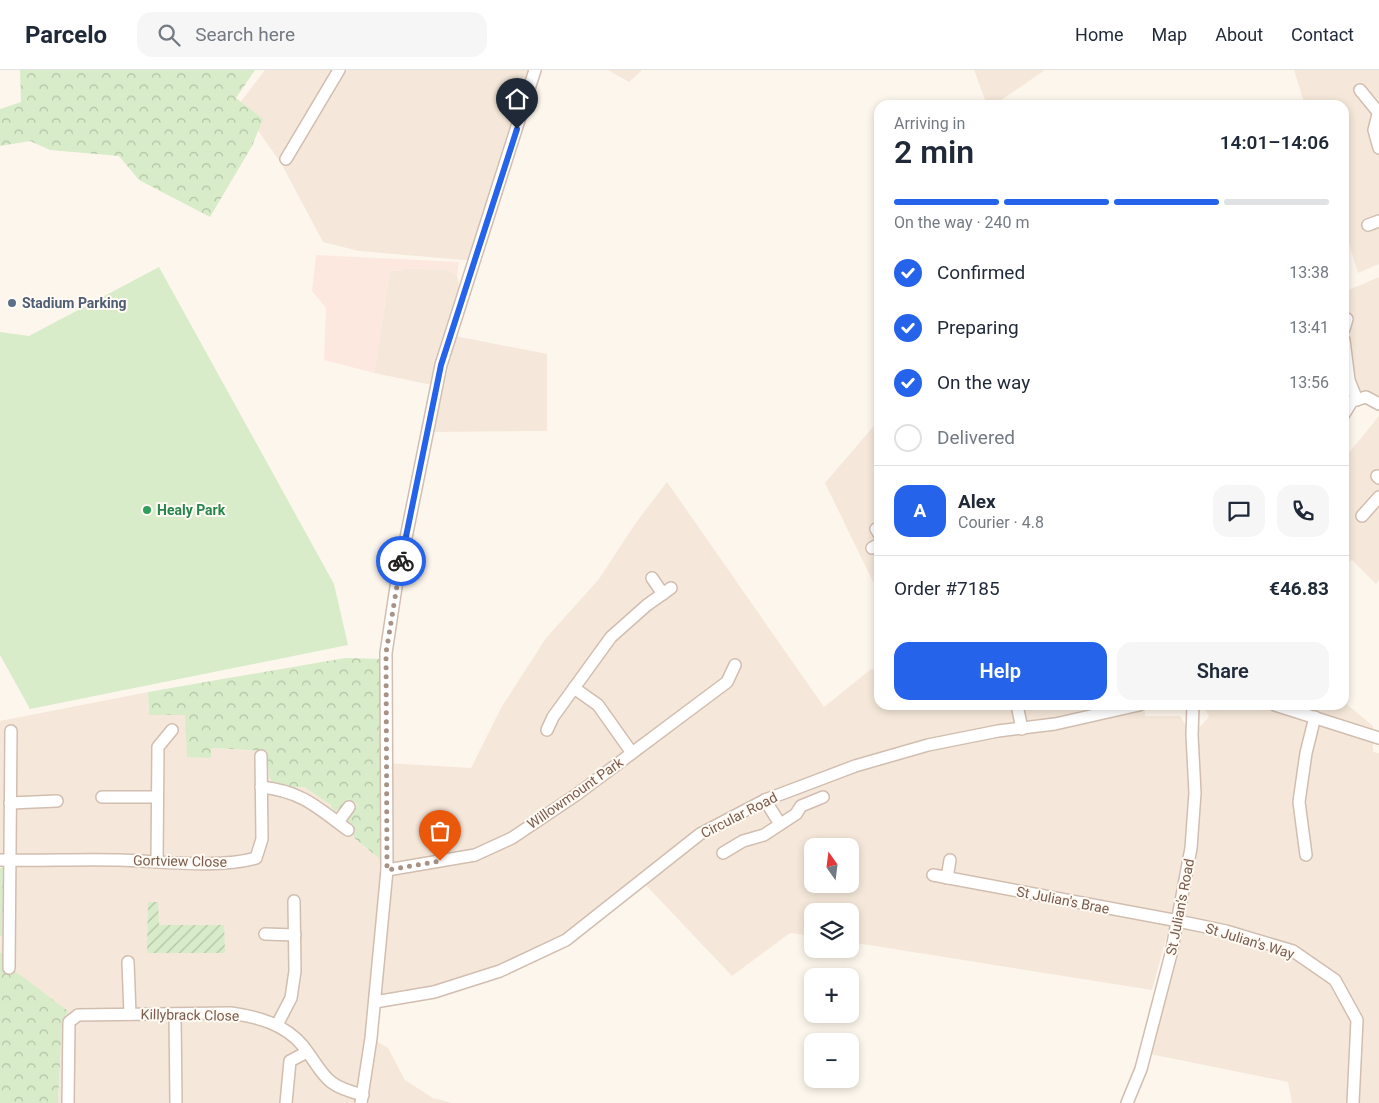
<!DOCTYPE html>
<meta charset="utf-8">
<style>
:root{--surface:#fff;--page:#f6f6f7;--text:#1f2937;--muted:#747a83;--line:#e0e1e3;--accent:#2563eb}
body{margin:0;font-family:Roboto,sans-serif;background:var(--page);color:var(--text);height:100vh;display:flex;flex-direction:column;font-size:19px;white-space:nowrap}
*{box-sizing:border-box;margin:0}
p{font-size:16px;color:var(--muted)}
.icon{flex:none;width:28px;height:28px;fill:none;stroke:currentColor;stroke-width:2;stroke-linecap:round;stroke-linejoin:round}
.map{position:relative;flex:1;overflow:hidden}
.drawer{position:absolute;left:874px;top:30px;width:475px;height:610px;display:flex;flex-direction:column;background:var(--surface);border-radius:15px;box-shadow:0 2px 8px #0003}
.drawer>*{flex:none}
.needle{width:32px;rotate:346deg}
.fabs{position:absolute;left:804px;top:768px;display:grid;gap:10px}
.fabs a{display:grid;place-items:center;width:55px;height:55px;border-radius:10px;background:var(--surface);box-shadow:0 2px 8px #0003;font-size:25px}
.pin{position:absolute;display:grid;place-items:center;width:42px;height:42px;color:#fff;margin:-51px -21px;border-radius:50% 50% 50% 0;rotate:-45deg;box-shadow:0 0 5px #0007}
.pin .icon{rotate:45deg}
.courier{position:absolute;display:grid;place-items:center;width:50px;height:50px;margin:-25px;border:4px solid #2563eb;border-radius:50%;background:#fff;color:#222;box-shadow:0 1px 6px #0007}
.summary em{font-style:normal;font-weight:600}
.summary div{display:flex;flex-direction:column-reverse}
.summary{display:flex;align-items:center;justify-content:space-between;height:85px;padding:0 20px}
h1{font-size:32px;font-weight:600;line-height:38px}
.bar{display:grid;grid-template-columns:repeat(4,1fr);gap:8px 5px;align-content:center;height:60px;padding:0 20px}
.bar i{height:6px;border-radius:4px;background:var(--line)}
.bar .on{background:var(--accent)}
.bar p{grid-column:span 4}
.line{display:flex;align-items:center;gap:12px;padding:0 20px;border-top:1px solid var(--line)}
.line div{flex:1}
.round{display:grid;place-items:center;flex:none;width:52px;height:52px;border-radius:15px;background:var(--page)}
ol{padding:0 20px;list-style:none}
li{display:flex;align-items:center;gap:15px;height:55px}
li p{margin-inline-start:auto}
li .icon{padding:5px;border-radius:50%;background:var(--accent);color:#fff;stroke-width:4}
li:last-child{color:var(--muted)}
li i{width:28px;height:28px;border:2px solid var(--line);border-radius:50%}
.action{display:flex;gap:10px;margin-top:auto;padding:10px 20px}
.action a{flex:1;height:58px;border-radius:15px;background:var(--accent);color:#fff;font-size:20px;font-weight:600;line-height:58px;text-align:center}
.action a+a{background:var(--page);color:var(--text)}
header{display:flex;align-items:center;gap:30px;box-sizing:border-box;height:70px;padding:0 25px;background:var(--surface);border-bottom:1px solid var(--line)}
header strong{font-size:24px}
nav{display:flex;gap:28px;margin-inline-start:auto;font-size:18px}
.search{width:350px;height:45px;background:var(--page);display:flex;align-items:center;gap:12px;box-sizing:border-box;padding:0 18px;border-radius:15px;color:var(--muted);font-size:19px}
.map>svg:first-child{display:block}
.residential{fill:#f5e8da;fill-rule:evenodd}
.commercial{fill:#fde8e0}
.forest{fill:url(#forest-crowns)}
.garden{fill:url(#garden-furrows)}
.pitch{fill:#d8ecc9}
.lines{fill:none;stroke-linecap:round;stroke-linejoin:round}
.minor-casing{stroke:#d1beb0;stroke-width:14}
.minor{stroke:#fff;stroke-width:11}
.done{stroke:#a89285;stroke-width:5;stroke-dasharray:0 9}
.route{stroke:#2563eb;stroke-width:6}
.service-dot{fill:#5c6f8a;stroke:#fffaf3;stroke-width:2}
.leisure-dot{fill:#2e9e5b;stroke:#fffaf3;stroke-width:2}
.labels{text-anchor:middle;stroke-width:4;stroke-linejoin:round;paint-order:stroke}
.service-label{font-size:14px;font-weight:bold;fill:#4e5e75;stroke:#fffaf3;text-anchor:start}
.leisure-label{font-size:14px;font-weight:bold;fill:#27864d;stroke:#fffaf3;text-anchor:start}
.street-label{font-size:14px;fill:#7a5c4d;stroke:#fffaf3}
</style>
<header>
<strong>Parcelo</strong>
<div class="search"><svg class="icon" aria-label="search" viewBox="0 0 24 24"><circle cx="10" cy="10" r="6"/><path d="M15 15l6 6"/></svg>Search here</div>
<nav><a>Home</a><a>Map</a><a>About</a><a>Contact</a></nav>
</header>
<div class="map">
<svg width="1379" height="1033" viewBox="0 0 1379 1033">
<defs>
<pattern id="forest-crowns" width="20" height="18" patternUnits="userSpaceOnUse" patternTransform="scale(1.25)"><rect width="20" height="18" fill="#d8ecc9"/><path d="M2 6a3 3 0 1 1 6 0M12 15a3 3 0 1 1 6 0" fill="none" stroke="#b4c2a5"/></pattern>
<pattern id="garden-furrows" width="10" height="10" patternUnits="userSpaceOnUse" patternTransform="scale(1.25)"><rect width="10" height="10" fill="#d8ecc9"/><path d="M-1 1l2-2M0 10L10 0M9 11l2-2" fill="none" stroke="#b4c2a5"/></pattern>
</defs>
<rect width="100%" height="100%" fill="#fdf6ec"/>
<g class="residential">
<path d="M265,0H535L474,191L359,181L323,172L281,93L239,34Z"/>
<path d="M608,0H642L629,12Z"/>
<path d="M974,0H1045L994,35H987Z"/>
<path d="M1294,0H1379V194L1358,203L1344,157V35H1305Z"/>
<path d="M406,198L448,200L457,206L459,216L432,315L374,303L390,200L401,201Z"/>
<path d="M1379,207V331L1344,339V222Z"/>
<path d="M455,266L547,284V361L434,362Z"/>
<path d="M1379,346V510L1376,514L1352,490L1344,495V389Z"/>
<path d="M879,350V524L825,413Z"/>
<path d="M667,412L824,637L870,600L879,596V635H1145V646H1180L1192,665L1209,647L1203,635H1344V632L1373,656V682L1379,683V1033H1292L1288,1012L1145,983L1189,785L1152,920L850,872V841H812V866L790,863L732,906L642,811L566,870L500,901L374,932L371,968L388,978L405,1010L433,1028L453,1033H58L62,952L19,904L2,894V883H0L3,798L0,797V651L148,622L149,645L185,644L211,688L210,678L268,681L269,706L272,712L287,713L298,718L304,717L331,735L348,729L358,735L353,755L355,760L353,767L381,790L383,846L387,693L471,698L501,638L546,568L599,509L635,454ZM812,776H850V814H812Z"/>
</g>
<path class="commercial" d="M316,185L459,192L457,206L448,200L406,198L401,201L390,200L374,303L324,290L326,238L312,221Z"/>
<g class="forest">
<path d="M20,0H255L236,28L263,49L252,76L210,147L139,110L119,86L50,80L30,71L0,76V39L21,32Z"/>
<path d="M345,588L383,589L381,790L353,767L355,760L353,755L347,751L358,735L348,729L344,737L334,741L331,735L304,717C295,719 282,713 272,712L269,706L267,681L211,678V688L187,687L185,645H149L148,622Z"/>
<path d="M0,798H3L2,865L0,867Z"/>
<path d="M0,883H2V894L19,904L68,941L62,952L58,1033H0Z"/>
</g>
<path class="garden" d="M148,832H158L159,855H224L225,883H147Z"/>
<path class="pitch" d="M159,197L334,514L348,575L30,639L0,585V262L29,266Z"/>
<g class="lines">
<g class="minor-casing">
<g id="minor">
<path d="M1360,20L1378,42"/>
<path d="M1379,40L1374,60L1379,78"/>
<path d="M286,89L339,0"/>
<path d="M1368,155L1379,151"/>
<path d="M1344,259L1347,249"/>
<path d="M1344,270L1349,310L1357,330"/>
<path d="M1344,344L1352,331L1366,327L1379,334"/>
<path d="M1377,406L1379,408"/>
<path d="M1362,446L1379,427"/>
<path d="M876,459L879,464"/>
<path d="M872,478L879,474"/>
<path d="M652,508L663,524"/>
<path d="M574,618L598,635L632,683"/>
<path d="M1017,635L1022,659"/>
<path d="M1275,635L1379,668"/>
<path d="M547,660L553,647L611,567L647,535L671,518"/>
<path d="M261,717C301,721 317,737 348,760"/>
<path d="M102,727H157"/>
<path d="M765,730L780,754"/>
<path d="M10,733L57,731"/>
<path d="M338,752L349,737"/>
<path d="M723,783L743,771L764,765L796,744L801,736L823,727"/>
<path d="M1306,785L1299,732L1306,683L1315,647"/>
<path d="M0,790C40,791 79,789 119,790C159,791 218,799 256,788L262,769L261,686"/>
<path d="M157,791L158,677L172,660"/>
<path d="M387,800L475,785L512,768L576,725L727,612L735,595"/>
<path d="M933,805L1173,850L1226,861L1293,881L1335,910L1357,950L1353,1033"/>
<path d="M947,808L950,790"/>
<path d="M265,864L295,865"/>
<path d="M128,892L130,944"/>
<path d="M9,898L11,661"/>
<path d="M375,932L434,922L500,901L566,870L700,764L765,730L797,718L855,696L928,675L998,661L1055,654L1139,635"/>
<path d="M175,944L176,1033"/>
<path d="M277,955L291,928L295,901L294,831"/>
<path d="M68,1033L69,952L78,945L231,943C258,947 285,954 303,976C326,1006 323,1015 363,1025"/>
<path d="M286,1033L290,991L307,982"/>
<path d="M361,1033L371,968L387,800L386,583L396,517L441,295L535,0"/>
<path d="M1127,1033L1141,999L1171,884L1191,778L1195,723L1192,665L1193,635"/>
</g>
</g>
<use href="#minor" class="minor"/>
</g>
<g class="lines">
<path class="done" d="M401,491L386,583L387,800L440,791"/>
<path class="route" d="M401,491L441,295L517,59"/>
</g>
<circle class="service-dot" cx="12" cy="233" r="5"/>
<circle class="leisure-dot" cx="147" cy="440" r="5"/>
<g class="labels">
<g class="service-label">
<text x="22" y="238">Stadium Parking</text>
</g>
<g class="leisure-label">
<text x="157" y="445">Healy Park</text>
</g>
<g class="street-label">
<text transform="translate(575 723) rotate(-35)" y="5">Willowmount Park</text>
<text transform="translate(739 745) rotate(-27)" y="5">Circular Road</text>
<text transform="translate(180 791) rotate(1)" y="5">Gortview Close</text>
<text transform="translate(1063 830) rotate(11)" y="5">St Julian's Brae</text>
<text transform="translate(1180 837) rotate(-79)" y="5">St Julian's Road</text>
<text transform="translate(1250 871) rotate(17)" y="5">St Julian's Way</text>
<text transform="translate(190 945) rotate(1)" y="5">Killybrack Close</text>
</g>
</g>
</svg>
<div class="fabs">
<a><svg class="needle" viewBox="-14 -14 28 28"><path d="M0-13l5 13h-10z" fill="#e53935"/><path d="M0 13l5-13h-10z" fill="#747a83"/></svg></a>
<a><svg class="icon" aria-label="layers" viewBox="0 0 24 24"><path d="M12 4l9 5-9 5-9-5zM3 14l9 5 9-5"/></svg></a>
<a>+</a>
<a>−</a>
</div>
<div class="pin" style="left:440px;top:791px;background:#ea580c"><svg class="icon" aria-label="bag" viewBox="0 0 24 24"><path d="M5 8h14l-1 12H6zM9 8a3 3 0 0 1 6 0"/></svg></div>
<div class="pin" style="left:517px;top:59px;background:#1f2937"><svg class="icon" aria-label="home" viewBox="0 0 24 24"><path d="M3 11l9-7 9 7M6 9v11h12V9"/></svg></div>
<div class="courier" style="left:401px;top:491px"><svg class="icon" aria-label="bike" viewBox="0 0 24 24"><circle cx="6" cy="16" r="4"/><circle cx="18" cy="16" r="4"/><path d="M6 16l4-8h5l3 8M10 8l3 8H6M13 5h3"/></svg></div>
<section class="drawer">
<div class="summary"><div><h1>2 min</h1><p>Arriving in</p></div><em>14:01–14:06</em></div>
<div class="bar"><i class="on"></i><i class="on"></i><i class="on"></i><i></i><p>On the way · 240 m</p></div>
<ol>
<li><svg class="icon" aria-label="check" viewBox="0 0 24 24"><path d="M5 12l5 5 9-10"/></svg>Confirmed<p>13:38</p></li>
<li><svg class="icon" aria-label="check" viewBox="0 0 24 24"><path d="M5 12l5 5 9-10"/></svg>Preparing<p>13:41</p></li>
<li><svg class="icon" aria-label="check" viewBox="0 0 24 24"><path d="M5 12l5 5 9-10"/></svg>On the way<p>13:56</p></li>
<li><i></i>Delivered</li>
</ol>
<div class="line" style="height:90px"><b class="round" style="background:var(--accent);color:#fff">A</b><div><b>Alex</b><p>Courier · 4.8</p></div><a class="round"><svg class="icon" aria-label="chat" viewBox="0 0 24 24"><path d="M4 5h16v11H9l-5 4z"/></svg></a><a class="round"><svg class="icon" aria-label="phone" viewBox="0 0 24 24"><path d="M5 4h4l2 5-3 2q2 4 5 5l2-3 5 2v4C11 20 4 13 5 4z"/></svg></a></div>
<div class="line" style="height:65px"><div>Order #7185</div><b>€46.83</b></div>
<div class="action"><a>Help</a><a>Share</a></div>
</section>
</div>
